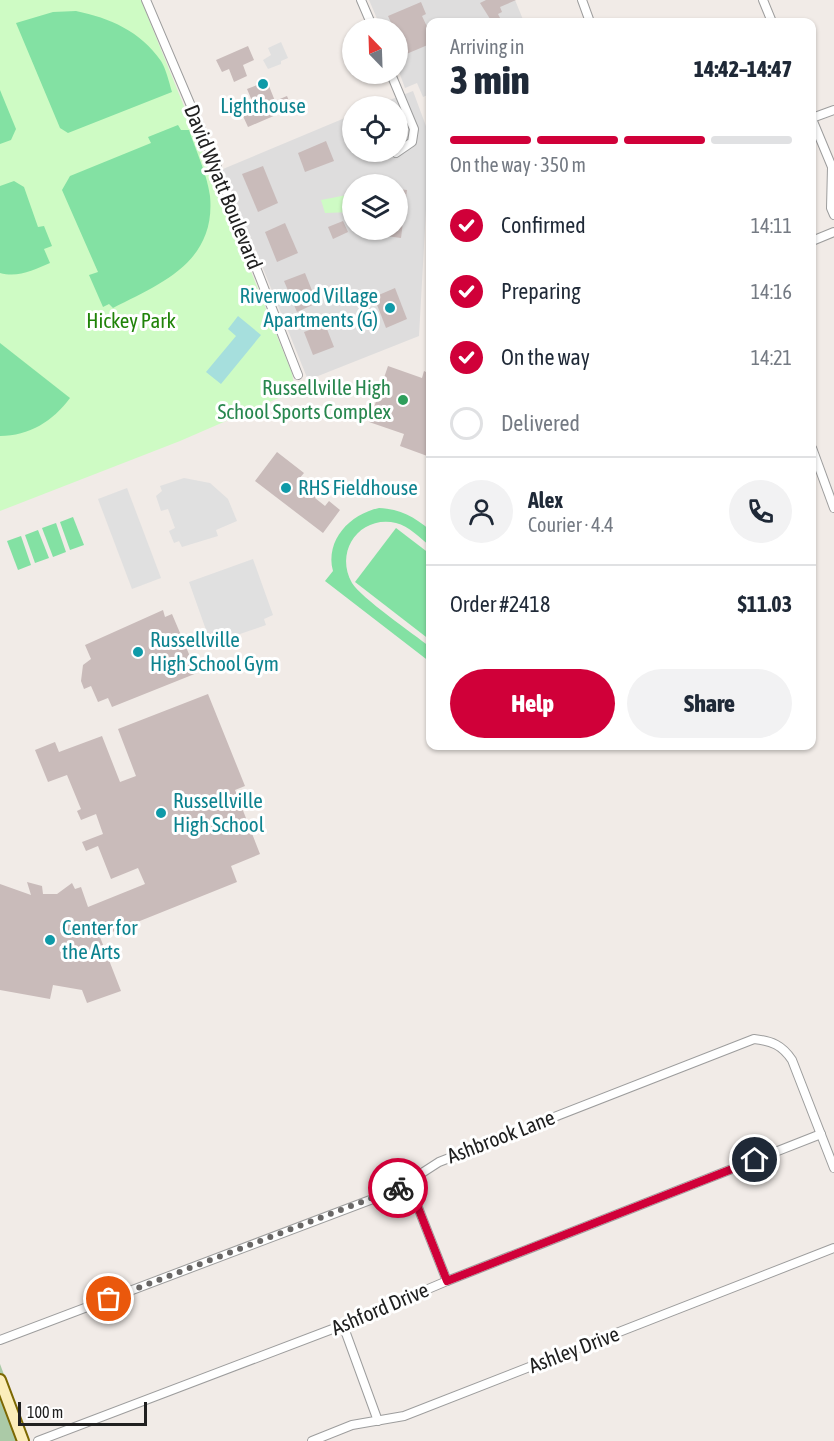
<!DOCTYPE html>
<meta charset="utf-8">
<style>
:root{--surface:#fff;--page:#f2f2f3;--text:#1f2937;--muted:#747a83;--line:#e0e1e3;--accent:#d00039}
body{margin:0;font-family:"Asap Condensed",sans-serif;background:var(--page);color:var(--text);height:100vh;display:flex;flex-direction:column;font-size:22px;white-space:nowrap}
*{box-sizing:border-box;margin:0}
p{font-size:20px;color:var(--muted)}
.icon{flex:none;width:33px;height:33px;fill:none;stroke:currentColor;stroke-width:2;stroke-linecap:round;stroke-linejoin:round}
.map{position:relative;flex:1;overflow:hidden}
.panel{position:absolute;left:426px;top:18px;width:390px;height:732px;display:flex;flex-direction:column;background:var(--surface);border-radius:12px;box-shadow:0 2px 4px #0004}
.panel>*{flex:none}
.needle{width:39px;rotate:337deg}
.fabs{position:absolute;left:342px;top:18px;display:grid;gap:12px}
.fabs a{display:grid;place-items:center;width:66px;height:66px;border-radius:50%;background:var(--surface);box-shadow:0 2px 4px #0004;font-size:30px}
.scale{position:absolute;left:18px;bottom:15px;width:129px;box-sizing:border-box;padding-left:6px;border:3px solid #202020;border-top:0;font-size:16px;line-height:21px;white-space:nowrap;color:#202020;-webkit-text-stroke:4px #fff;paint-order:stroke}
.pin{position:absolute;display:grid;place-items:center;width:51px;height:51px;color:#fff;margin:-26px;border:3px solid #fff;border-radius:50%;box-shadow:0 2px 6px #0007}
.courier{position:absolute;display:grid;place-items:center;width:60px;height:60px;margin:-30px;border:4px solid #d00039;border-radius:50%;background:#fff;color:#222;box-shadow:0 2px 8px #0007}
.overview em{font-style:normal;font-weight:800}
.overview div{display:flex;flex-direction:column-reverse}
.overview{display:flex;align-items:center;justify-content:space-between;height:102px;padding:0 24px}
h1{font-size:39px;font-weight:800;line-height:45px}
.bar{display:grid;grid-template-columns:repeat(4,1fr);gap:9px 6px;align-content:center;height:72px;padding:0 24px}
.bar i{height:8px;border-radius:4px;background:var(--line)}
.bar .selected{background:var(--accent)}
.bar p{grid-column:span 4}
.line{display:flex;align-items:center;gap:15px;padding:0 24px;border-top:2px solid var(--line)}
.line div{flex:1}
.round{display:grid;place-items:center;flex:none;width:63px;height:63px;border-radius:32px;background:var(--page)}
ol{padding:0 24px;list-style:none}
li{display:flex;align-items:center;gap:18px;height:66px}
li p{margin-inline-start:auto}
li .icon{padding:6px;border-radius:50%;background:var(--accent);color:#fff;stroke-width:4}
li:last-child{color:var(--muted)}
li i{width:33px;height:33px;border:3px solid var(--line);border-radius:50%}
.primary-button{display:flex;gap:12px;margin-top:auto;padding:12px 24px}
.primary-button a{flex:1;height:69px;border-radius:36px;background:var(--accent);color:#fff;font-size:24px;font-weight:800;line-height:69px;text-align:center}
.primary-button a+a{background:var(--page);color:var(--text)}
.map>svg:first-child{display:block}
.residential{fill:#dedddd;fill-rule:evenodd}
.cemetery{fill:#abcaa7}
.park{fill:#cefbc4}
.pitch{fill:#83e1a3}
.parking{fill:#e0e0e0}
.water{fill:#a6dfdd}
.building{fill:#c9bbba}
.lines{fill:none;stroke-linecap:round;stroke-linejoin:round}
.minor-casing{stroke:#9d9d9d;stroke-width:10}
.secondary-casing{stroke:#7c6802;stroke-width:14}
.minor{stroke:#fff;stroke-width:8}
.secondary{stroke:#fbedba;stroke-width:10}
.done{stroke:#696766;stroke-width:6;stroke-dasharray:0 10.8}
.route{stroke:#d00039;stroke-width:8}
.culture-dot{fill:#0f9aa8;stroke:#fff;stroke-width:2}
.leisure-dot{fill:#2e9e5b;stroke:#fff;stroke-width:2}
.labels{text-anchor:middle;stroke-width:6;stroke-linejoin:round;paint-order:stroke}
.culture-label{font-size:21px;fill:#0d838f;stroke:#fff;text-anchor:start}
.street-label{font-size:21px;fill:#202020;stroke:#fff}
.park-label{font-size:21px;fill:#208309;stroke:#fff}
.leisure-label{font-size:21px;fill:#27864d;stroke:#fff;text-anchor:end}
</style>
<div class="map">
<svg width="834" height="1441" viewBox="0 0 834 1441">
<rect width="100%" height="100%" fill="#f1ebe7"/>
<g class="residential">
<path d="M369,0H515L524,22H430V94L423,97L417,83L405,88L398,69V28H381Z"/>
<path d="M413,91L430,137L419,336L308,380L223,169L352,115V152H398V106H374ZM352,184H398V230H352Z"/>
</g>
<path class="cemetery" d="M0,1364L29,1441H0Z"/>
<g class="park">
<path d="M0,0H141L292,373L295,391L180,441L0,511Z"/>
<path d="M352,194V212L325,213L321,200Z"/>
</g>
<g class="pitch">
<path d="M76,11C110,18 140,31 161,61C166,69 169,82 172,92L68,133L60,128L16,23L53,12Z"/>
<path d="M0,90L16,129L11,140L0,144Z"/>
<path d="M178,125L181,130H189C196,151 207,174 210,196C216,262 162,283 113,308L109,304L103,307L89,275L98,272L62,190L70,176L151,143L148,137Z"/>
<path d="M14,181L24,187L38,227L44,226L52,246L44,249L50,263C34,270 18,278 0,273V186Z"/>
<path d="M0,343L70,398C53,421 29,436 0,436Z"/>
<path d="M379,508C401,509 414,517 430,530V546C420,538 409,526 396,523C360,515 334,551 352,583C361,598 414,634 430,647V662L325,581L333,571C325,540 350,514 379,508Z"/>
<path d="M73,517L84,545L70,550L60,522Z"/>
<path d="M56,523L66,552L53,557L42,528Z"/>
<path d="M396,528L430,554V640L355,582Z"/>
<path d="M38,530L49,558L35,563L25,535Z"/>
<path d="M21,536L31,565L18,570L7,541Z"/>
</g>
<g class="parking">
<path d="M281,42L288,58L281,61V64L268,69L263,60L271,55L268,48Z"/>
<path d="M184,478L210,483L228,499L237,521L216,530L218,536L182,547L179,541L174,543L169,531L175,528L168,509L161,511L156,496L162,491L160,486Z"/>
<path d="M127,488L161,578L132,589L98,499Z"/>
<path d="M253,559L273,615L264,619L266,625L211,644L189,582Z"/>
</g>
<path class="water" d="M238,316L261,335L221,384L206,372L236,336L228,329Z"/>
<g class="building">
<path d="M486,0H516L500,7L502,12L498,14L502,22H492L480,3Z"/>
<path d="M421,2L426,14L422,16L430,33V44L404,55L398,41V28L393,27L388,16Z"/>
<path d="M248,46L254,60L243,65L247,76L234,82L229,69L222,72L216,60Z"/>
<path d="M267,81L275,101L287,96L292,108L248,127L242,114L255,108L247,89Z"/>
<path d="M326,141L334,161L305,172L298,153Z"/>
<path d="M263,166L278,203L258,212L242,174Z"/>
<path d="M398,189L407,190L401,238L371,234L372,230H398Z"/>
<path d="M343,221L348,232L333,239L328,227Z"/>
<path d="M285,223L298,253L277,262L265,232Z"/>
<path d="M305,273L317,303L297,312L284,281Z"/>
<path d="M395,288L407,319L386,328L374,297Z"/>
<path d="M325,324L334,347L313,355L304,332Z"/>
<path d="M388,366L422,378L424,371L430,374V457L400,446L404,434L369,422Z"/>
<path d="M277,452L304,473L298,480L317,495L315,498L325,506L329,501L340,510L323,533L255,481Z"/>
<path d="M163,610L165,617L172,614L197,673L112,707L108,698L98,702L91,686L84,689L81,681L83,665L91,659L85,645Z"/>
<path d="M208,694L245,786L235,790L260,854L231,866L237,882L100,937L121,991L87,1003L82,990L53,985L50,999L0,990V884L31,895L27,882L42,886L43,894H57L72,883L75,889L81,887L88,907L145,884L138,868L111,879L98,846L86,851L82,842L103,834L96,814L81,820L77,811L81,809L67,775L48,782L35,750L55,742L59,752L102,736L120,782L136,776L118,729Z"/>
</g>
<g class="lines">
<g class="minor-casing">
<g id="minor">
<path d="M146,0L214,160L298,375"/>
<path d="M361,0L373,28"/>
<path d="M582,0L590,22"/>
<path d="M763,0L772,22"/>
<path d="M391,74L414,129L412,142L396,153"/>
<path d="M812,118L834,110"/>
<path d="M812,119L832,167L831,208L834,215"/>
<path d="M812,241L834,232"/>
<path d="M812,448L834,508"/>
<path d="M408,1182L447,1281"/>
<path d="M343,1325L378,1421"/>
<path d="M0,1340L394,1191L439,1162L754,1039C772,1041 782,1045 792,1060L834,1168"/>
<path d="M38,1441L343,1325L447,1281L821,1134"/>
<path d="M312,1441L352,1425L404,1416L834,1248"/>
</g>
</g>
<g class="secondary-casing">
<path id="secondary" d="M0,1380L23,1441"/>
</g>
<use href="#minor" class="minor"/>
<use href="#secondary" class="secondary"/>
</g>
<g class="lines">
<path class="done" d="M109,1299L398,1188"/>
<path class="route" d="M398,1188L408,1182L447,1281L755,1160"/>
</g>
<g class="culture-dot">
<circle cx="263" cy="84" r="6"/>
<circle cx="390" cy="308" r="6"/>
<circle cx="286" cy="488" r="6"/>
<circle cx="138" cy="652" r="6"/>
<circle cx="161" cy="813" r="6"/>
<circle cx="50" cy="940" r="6"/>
</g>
<circle class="leisure-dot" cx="403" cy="400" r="6"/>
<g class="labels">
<g class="culture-label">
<text x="263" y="113" text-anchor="middle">Lighthouse</text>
<text x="378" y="303" text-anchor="end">Riverwood Village<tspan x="378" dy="24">Apartments (G)</tspan></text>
<text x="298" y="495">RHS Fieldhouse</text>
<text x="150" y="647">Russellville<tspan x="150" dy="24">High School Gym</tspan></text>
<text x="173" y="808">Russellville<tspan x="173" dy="24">High School</tspan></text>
<text x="62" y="935">Center for<tspan x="62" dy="24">the Arts</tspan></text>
</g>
<g class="street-label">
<text transform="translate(223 187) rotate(68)" y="7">David Wyatt Boulevard</text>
<text transform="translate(501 1137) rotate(-21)" y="7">Ashbrook Lane</text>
<text transform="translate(380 1309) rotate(-23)" y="7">Ashford Drive</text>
<text transform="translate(574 1350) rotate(-21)" y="7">Ashley Drive</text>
</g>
<g class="park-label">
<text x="131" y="328">Hickey Park</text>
</g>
<g class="leisure-label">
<text x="391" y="395">Russellville High<tspan x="391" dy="24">School Sports Complex</tspan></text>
</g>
</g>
</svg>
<div class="fabs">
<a><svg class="needle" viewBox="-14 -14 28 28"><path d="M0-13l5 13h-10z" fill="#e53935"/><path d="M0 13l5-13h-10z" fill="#747a83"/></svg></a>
<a><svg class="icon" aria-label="locate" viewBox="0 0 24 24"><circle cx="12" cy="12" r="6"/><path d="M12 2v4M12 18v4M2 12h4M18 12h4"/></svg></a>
<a><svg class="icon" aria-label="layers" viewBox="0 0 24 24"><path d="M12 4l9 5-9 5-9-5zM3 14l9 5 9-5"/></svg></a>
</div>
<div class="scale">100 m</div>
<div class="pin" style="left:109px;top:1299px;background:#ea580c"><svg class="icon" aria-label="bag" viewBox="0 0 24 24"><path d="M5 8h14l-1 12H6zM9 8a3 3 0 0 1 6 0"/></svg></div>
<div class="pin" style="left:755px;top:1160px;background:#1f2937"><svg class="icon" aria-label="home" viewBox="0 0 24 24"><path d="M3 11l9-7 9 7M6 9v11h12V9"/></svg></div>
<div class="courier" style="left:398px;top:1188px"><svg class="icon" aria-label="bike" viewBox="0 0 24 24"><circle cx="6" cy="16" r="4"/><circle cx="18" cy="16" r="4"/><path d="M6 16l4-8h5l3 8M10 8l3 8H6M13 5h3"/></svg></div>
<section class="panel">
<div class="overview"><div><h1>3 min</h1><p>Arriving in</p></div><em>14:42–14:47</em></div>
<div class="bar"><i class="selected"></i><i class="selected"></i><i class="selected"></i><i></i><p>On the way · 350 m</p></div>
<ol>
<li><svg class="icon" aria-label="check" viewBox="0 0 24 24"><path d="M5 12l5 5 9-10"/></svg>Confirmed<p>14:11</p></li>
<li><svg class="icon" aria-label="check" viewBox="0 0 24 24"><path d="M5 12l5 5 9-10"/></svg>Preparing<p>14:16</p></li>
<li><svg class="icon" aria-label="check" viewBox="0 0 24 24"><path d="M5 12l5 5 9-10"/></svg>On the way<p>14:21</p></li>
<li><i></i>Delivered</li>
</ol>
<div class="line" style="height:108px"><a class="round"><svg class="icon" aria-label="person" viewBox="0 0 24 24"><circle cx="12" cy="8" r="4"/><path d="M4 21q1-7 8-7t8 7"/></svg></a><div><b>Alex</b><p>Courier · 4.4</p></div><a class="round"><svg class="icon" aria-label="phone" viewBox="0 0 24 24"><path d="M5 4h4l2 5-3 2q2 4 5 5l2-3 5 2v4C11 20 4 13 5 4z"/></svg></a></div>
<div class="line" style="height:78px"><div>Order #2418</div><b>$11.03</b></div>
<div class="primary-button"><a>Help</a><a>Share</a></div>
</section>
</div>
